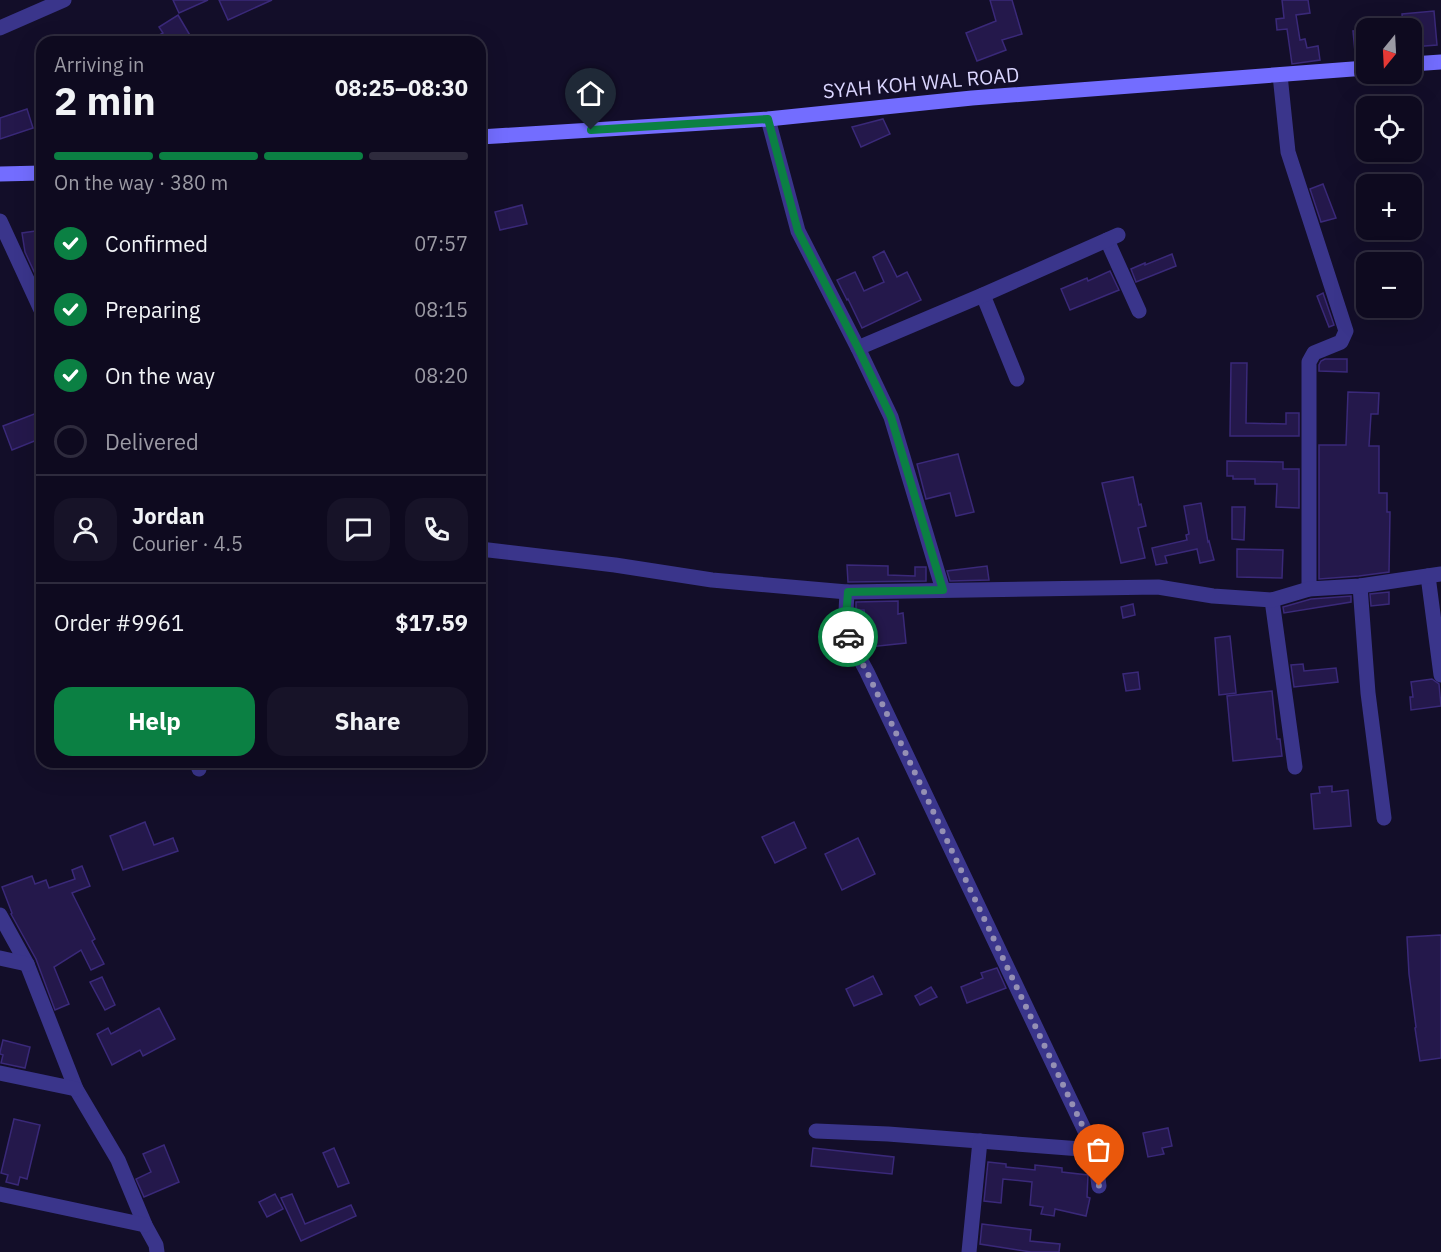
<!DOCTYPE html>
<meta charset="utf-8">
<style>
:root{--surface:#0e0a1f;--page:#171328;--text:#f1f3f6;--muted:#9b9aa4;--line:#2e2b3d;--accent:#0b8043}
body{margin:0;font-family:"IBM Plex Sans",sans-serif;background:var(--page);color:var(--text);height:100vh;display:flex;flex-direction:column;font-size:22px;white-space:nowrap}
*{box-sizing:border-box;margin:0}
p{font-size:20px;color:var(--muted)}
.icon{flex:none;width:33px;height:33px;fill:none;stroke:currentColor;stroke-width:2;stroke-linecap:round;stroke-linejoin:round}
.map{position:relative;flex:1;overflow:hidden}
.drawer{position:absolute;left:36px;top:36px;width:450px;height:732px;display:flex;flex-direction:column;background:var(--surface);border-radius:18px;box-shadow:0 6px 24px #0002,0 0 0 2px var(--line)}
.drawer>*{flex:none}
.needle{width:39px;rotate:198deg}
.controls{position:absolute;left:1356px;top:18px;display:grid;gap:12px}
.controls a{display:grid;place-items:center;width:66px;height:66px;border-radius:12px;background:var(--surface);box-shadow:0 6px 24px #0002,0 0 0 2px var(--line);font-size:30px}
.pin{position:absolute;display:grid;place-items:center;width:51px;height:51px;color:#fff;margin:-62px -26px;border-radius:50% 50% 50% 0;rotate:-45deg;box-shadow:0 0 6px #0007}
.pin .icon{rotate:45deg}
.courier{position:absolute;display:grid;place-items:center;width:60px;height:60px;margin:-30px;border:4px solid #0b8043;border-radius:50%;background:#fff;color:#222;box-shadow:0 2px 8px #0007}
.summary em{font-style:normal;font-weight:800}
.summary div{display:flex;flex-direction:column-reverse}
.summary{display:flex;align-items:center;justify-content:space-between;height:102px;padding:0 18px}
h1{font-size:39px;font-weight:800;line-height:45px}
.bar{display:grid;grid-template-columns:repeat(4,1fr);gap:9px 6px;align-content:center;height:72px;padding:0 18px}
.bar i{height:8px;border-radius:4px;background:var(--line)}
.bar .active{background:var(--accent)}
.bar p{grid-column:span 4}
.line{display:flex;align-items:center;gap:15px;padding:0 18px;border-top:2px solid var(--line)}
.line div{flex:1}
.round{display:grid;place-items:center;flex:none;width:63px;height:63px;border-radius:18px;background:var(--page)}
ol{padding:0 18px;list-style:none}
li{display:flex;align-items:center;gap:18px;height:66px}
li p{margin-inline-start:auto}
li .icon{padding:6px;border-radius:50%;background:var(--accent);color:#fff;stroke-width:4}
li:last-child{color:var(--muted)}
li i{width:33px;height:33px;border:3px solid var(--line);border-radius:50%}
.button{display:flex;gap:12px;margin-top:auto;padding:12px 18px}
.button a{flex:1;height:69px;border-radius:18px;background:var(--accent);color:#fff;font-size:24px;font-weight:800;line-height:69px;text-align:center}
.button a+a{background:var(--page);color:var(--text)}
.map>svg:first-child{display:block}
.building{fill:#24184b;stroke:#3a2979;stroke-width:1.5}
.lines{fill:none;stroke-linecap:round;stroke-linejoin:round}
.street{stroke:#3a358b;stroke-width:15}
.secondary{stroke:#736dff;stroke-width:15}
.done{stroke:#9590b4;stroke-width:6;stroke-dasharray:0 10.8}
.route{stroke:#0b8043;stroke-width:8}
.labels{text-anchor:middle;stroke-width:4.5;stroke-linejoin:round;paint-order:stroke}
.street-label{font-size:20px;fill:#dbd6ff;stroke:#130e29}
</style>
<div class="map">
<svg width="1441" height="1252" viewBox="0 0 1441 1252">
<rect width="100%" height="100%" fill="#130e29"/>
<g class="building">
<path d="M173,0H208L179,13Z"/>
<path d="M219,0H272L228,20Z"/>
<path d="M990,0H1012L1022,34L1002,40L1006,50L977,61L966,33L996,21Z"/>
<path d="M1282,0H1308L1310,13L1296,15L1300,40L1305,39L1307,48L1318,46L1320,60L1292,64L1287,29L1277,30L1276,19L1284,18Z"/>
<path d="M1434,11L1437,45L1412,47V28H1403L1402,14Z"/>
<path d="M178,15L194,42H147L163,33L159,27Z"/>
<path d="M1366,30V51L1355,52L1353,31Z"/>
<path d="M27,109L33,128L0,139V118Z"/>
<path d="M883,119L890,134L861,147L852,127Z"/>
<path d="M1323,184L1336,218L1321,222L1310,189Z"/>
<path d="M522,205L527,224L500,230L495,212Z"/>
<path d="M42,230V289L25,252L22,233Z"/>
<path d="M884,251L897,277L907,272L921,300L862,328L848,299L847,300L837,280L855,272L864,291L884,282L873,257Z"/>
<path d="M1172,254L1176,266L1136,282L1131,269L1145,263V265Z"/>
<path d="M1110,271L1119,290L1070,310L1061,289L1087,278L1088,281Z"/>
<path d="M1323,293L1334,325L1329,327L1317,296Z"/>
<path d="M1325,359H1347V372L1319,371V365L1321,361Z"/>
<path d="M1231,363H1247L1246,423L1286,424V413H1299V436H1230Z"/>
<path d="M1348,392L1379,393L1378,414H1371L1369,446H1379V493H1387V512H1390L1389,572L1359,576L1319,579V445H1346Z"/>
<path d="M42,411V438L12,450L3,426Z"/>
<path d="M958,454L974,512L956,516L950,493L926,499L917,464Z"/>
<path d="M1227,461L1283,462V469H1299V508L1276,507L1277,484H1255V479H1233V476H1227Z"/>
<path d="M1133,477L1139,505L1141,504L1146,526L1138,528L1145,558L1121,563L1102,483Z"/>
<path d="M1201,503L1208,542L1209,541L1214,560L1200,563L1197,549L1165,556L1167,563L1156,565L1152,548L1187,540L1186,535L1189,534L1184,506Z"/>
<path d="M1232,507H1245L1244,540L1232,539Z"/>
<path d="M1237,549L1283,550L1282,578L1237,577Z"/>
<path d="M847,565L888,566V575L915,576V567H926V581L848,582Z"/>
<path d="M987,566L989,580L950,581L947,571Z"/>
<path d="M1389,592V604L1371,606L1370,594Z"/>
<path d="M1351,596V602L1284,613L1283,607L1311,599Z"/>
<path d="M898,601V614L903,613L906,643L869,647L864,610H856V602Z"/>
<path d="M1133,604L1135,615L1123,618L1121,607Z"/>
<path d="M1230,636L1236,693L1219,695L1215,638Z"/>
<path d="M1303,664L1304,671L1336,668L1338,682L1294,687L1291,665Z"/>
<path d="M1138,672L1140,689L1126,691L1123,674Z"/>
<path d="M1432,679L1439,684L1441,706L1411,710L1410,697H1413L1411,682Z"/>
<path d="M1272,691L1277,739H1280L1282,756L1233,761L1227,696Z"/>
<path d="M1332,786V792L1348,790L1351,826L1314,829L1311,794L1320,793L1319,787Z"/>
<path d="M145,822L154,845L173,838L178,851L123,870L110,836Z"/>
<path d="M794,822L806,848L775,863L762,837Z"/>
<path d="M858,838L875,874L842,890L825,854Z"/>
<path d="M82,866L90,886L72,893L95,939L92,941L104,964L91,970L81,950L54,967L69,1004L55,1010L36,959L11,914L12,913L2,887L32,876L35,884L46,880L49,888L75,879L72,870Z"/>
<path d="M1441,935V1058L1420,1061L1415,1028L1416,1027L1409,974L1407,937Z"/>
<path d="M997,968L1006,988L967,1003L961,987L983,978L981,973Z"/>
<path d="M873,976L882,994L854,1006L846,989Z"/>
<path d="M102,977L115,1005L105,1010L90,982Z"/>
<path d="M931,987L937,997L920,1005L915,996Z"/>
<path d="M159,1008L175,1039L143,1056L140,1050L112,1065L97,1034L108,1028L111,1034Z"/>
<path d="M3,1040L30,1047L25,1068L1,1063L3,1055L0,1054V1052Z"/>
<path d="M14,1119L40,1125L27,1179L20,1177L18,1185L6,1182L8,1175L1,1173Z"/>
<path d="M1168,1128L1172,1146L1162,1148L1164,1154L1148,1157L1143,1133Z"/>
<path d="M164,1145L179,1182L144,1197L136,1179L151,1172L143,1154Z"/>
<path d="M334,1148L349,1183L338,1187L323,1153Z"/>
<path d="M813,1148L894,1157L892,1174L811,1166Z"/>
<path d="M988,1162L1006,1164V1167L1035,1170V1165L1062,1168V1172L1088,1175L1087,1197L1090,1198L1086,1216L1055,1209L1054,1216L1041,1214L1043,1207L1030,1205L1032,1182L1003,1179L1001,1203L984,1201Z"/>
<path d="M275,1194L283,1209L267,1217L259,1202Z"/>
<path d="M292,1194L305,1224L351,1205L356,1216L301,1241L281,1198Z"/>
<path d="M982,1224L1031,1230L1030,1241L1060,1244L1059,1252H1031L980,1244Z"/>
</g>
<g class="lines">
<g class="street">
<path d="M0,28L64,0"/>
<path d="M1280,75L1288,152L1346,331L1341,342L1314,353L1309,362V589"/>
<path d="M768,119L798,231L858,348L891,417L943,590"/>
<path d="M0,221L42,312"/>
<path d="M1107,240L1139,311"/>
<path d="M983,295L1017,379"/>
<path d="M858,348L983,295L1118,235"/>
<path d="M480,549L615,565L712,580L847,592"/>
<path d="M1428,576L1441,675"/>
<path d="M1360,586L1368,693L1384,818"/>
<path d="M1272,600L1295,767"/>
<path d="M197,762L199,769"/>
<path d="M0,915L27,964L76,1089L118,1160L145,1225L156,1245L157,1252"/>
<path d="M0,958L27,964"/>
<path d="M0,1073L76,1089"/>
<path d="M816,1131L888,1134L1094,1150"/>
<path d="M1099,1186L1094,1150L867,672L845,631L847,592L1158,587L1213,596L1272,600L1309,589L1360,586L1441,574"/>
<path d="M0,1194L145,1225"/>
<path d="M969,1252L980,1141"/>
</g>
<g class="secondary">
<path d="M1412,64L1441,62"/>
<path d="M480,137L768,119L972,98L1366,68"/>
<path d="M0,174L42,173"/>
</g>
</g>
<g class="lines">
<path class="done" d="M848,637L867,672L1094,1150L1099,1186"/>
<path class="route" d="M591,130L768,119L798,231L858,348L891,417L943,590L848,592L845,631L848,637"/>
</g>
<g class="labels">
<g class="street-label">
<text transform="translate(921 83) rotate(-5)" y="7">SYAH KOH WAL ROAD</text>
</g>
</g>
</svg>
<div class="controls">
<a><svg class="needle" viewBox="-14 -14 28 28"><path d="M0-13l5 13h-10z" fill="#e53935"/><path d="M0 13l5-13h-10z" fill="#9b9aa4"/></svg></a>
<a><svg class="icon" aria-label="locate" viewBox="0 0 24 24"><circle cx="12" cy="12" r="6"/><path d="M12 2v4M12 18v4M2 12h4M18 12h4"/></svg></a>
<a>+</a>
<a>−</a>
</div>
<div class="pin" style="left:1099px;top:1186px;background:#ea580c"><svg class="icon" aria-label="bag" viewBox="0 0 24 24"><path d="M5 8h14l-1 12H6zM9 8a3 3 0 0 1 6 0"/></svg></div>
<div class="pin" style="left:591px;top:130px;background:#1f2937"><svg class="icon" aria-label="home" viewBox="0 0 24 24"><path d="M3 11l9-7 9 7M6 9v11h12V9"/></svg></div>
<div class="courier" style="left:848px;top:637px"><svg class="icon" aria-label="car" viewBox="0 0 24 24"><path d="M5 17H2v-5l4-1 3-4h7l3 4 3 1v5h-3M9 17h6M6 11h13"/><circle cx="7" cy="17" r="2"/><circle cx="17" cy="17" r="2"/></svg></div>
<section class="drawer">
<div class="summary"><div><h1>2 min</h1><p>Arriving in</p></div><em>08:25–08:30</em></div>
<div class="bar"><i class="active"></i><i class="active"></i><i class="active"></i><i></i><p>On the way · 380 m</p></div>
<ol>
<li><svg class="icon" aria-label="check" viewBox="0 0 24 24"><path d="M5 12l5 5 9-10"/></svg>Confirmed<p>07:57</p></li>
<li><svg class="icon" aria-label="check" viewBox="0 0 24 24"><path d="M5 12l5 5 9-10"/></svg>Preparing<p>08:15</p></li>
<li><svg class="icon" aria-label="check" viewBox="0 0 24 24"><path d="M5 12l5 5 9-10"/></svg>On the way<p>08:20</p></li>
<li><i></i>Delivered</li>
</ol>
<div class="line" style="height:108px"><a class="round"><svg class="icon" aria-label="person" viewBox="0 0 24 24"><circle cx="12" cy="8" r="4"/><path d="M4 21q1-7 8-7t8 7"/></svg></a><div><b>Jordan</b><p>Courier · 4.5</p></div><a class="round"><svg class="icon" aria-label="chat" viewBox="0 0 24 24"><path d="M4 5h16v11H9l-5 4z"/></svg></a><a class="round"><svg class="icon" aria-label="phone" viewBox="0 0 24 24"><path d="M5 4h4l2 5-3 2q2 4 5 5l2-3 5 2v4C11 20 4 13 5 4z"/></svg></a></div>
<div class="line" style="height:78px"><div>Order #9961</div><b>$17.59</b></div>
<div class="button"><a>Help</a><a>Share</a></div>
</section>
</div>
